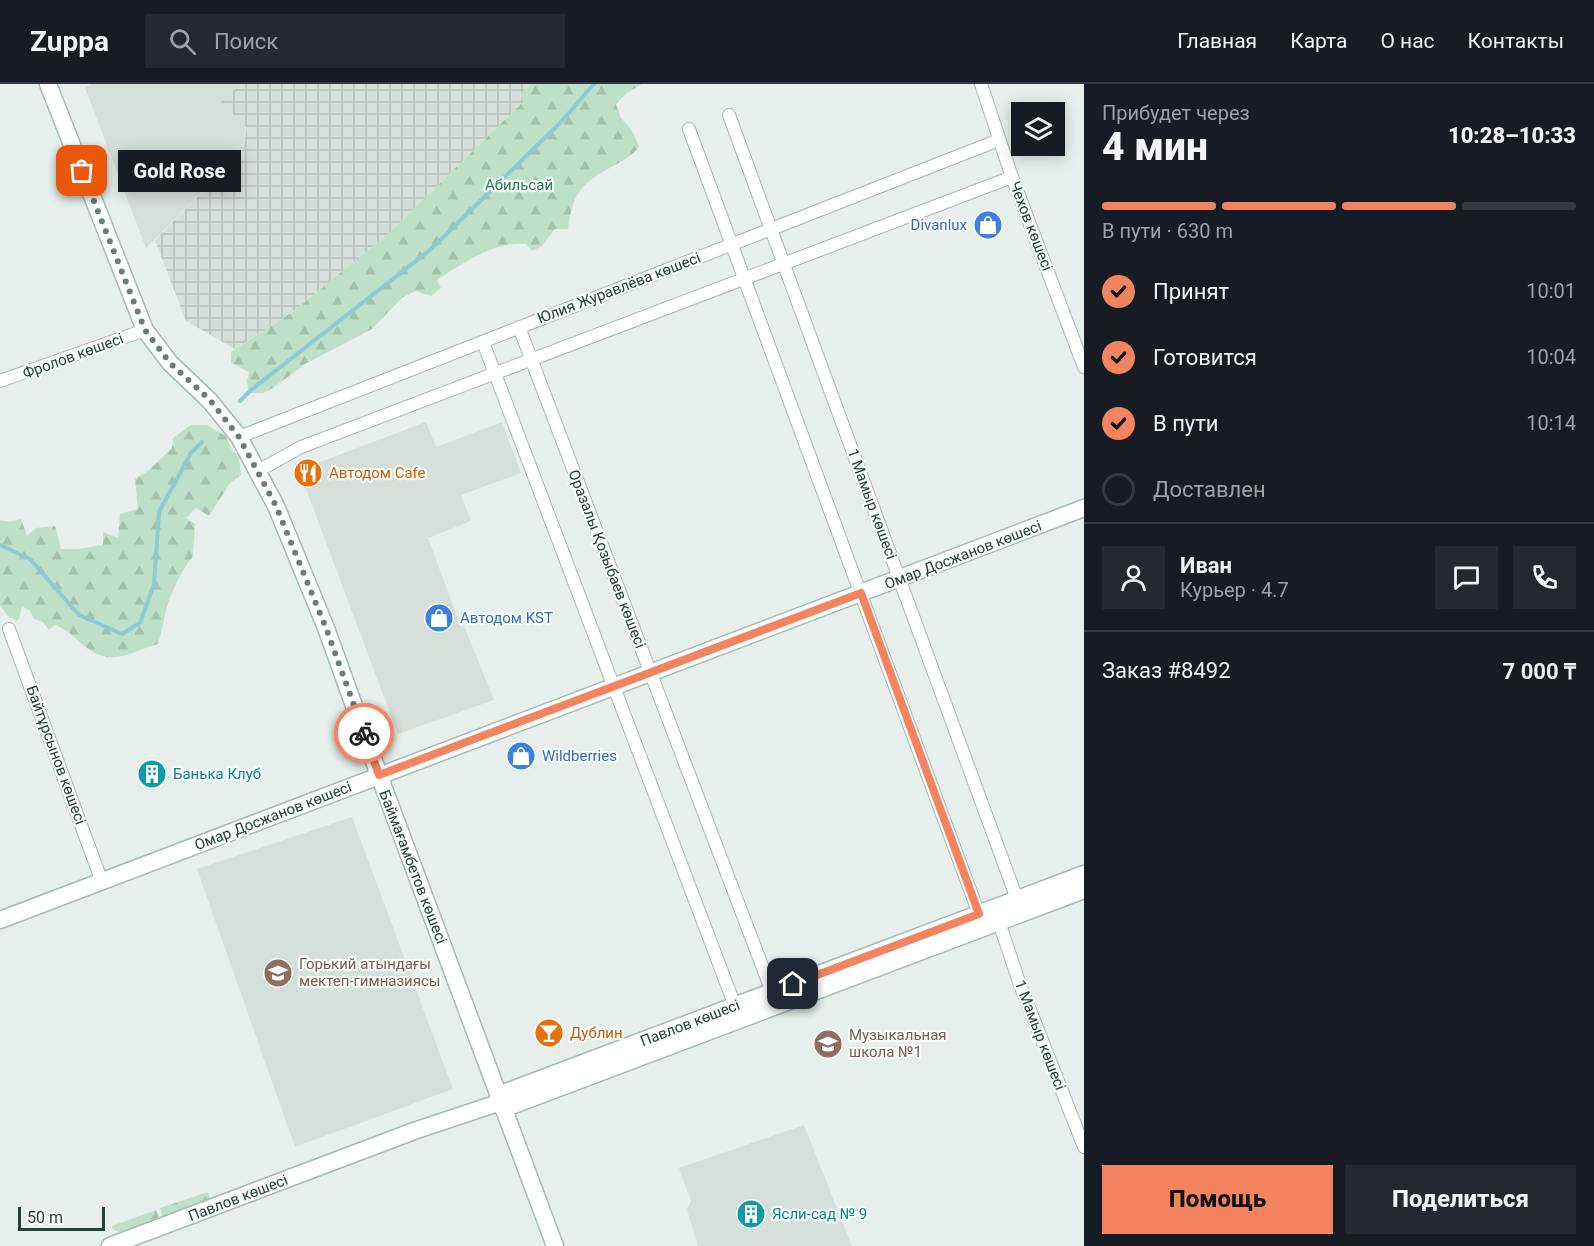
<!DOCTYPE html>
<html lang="ru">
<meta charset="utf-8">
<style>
:root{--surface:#171b24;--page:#242831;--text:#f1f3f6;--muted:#9ea1a6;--line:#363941;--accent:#f4845f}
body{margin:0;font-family:Roboto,sans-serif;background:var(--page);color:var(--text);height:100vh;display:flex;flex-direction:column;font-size:22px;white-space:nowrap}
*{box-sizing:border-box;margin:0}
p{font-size:20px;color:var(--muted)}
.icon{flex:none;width:33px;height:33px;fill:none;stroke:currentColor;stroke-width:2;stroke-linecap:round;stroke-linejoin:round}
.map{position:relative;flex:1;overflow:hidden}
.panel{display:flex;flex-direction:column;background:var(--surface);width:510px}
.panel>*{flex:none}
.tools{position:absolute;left:1011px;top:18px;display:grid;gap:12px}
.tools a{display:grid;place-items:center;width:54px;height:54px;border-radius:0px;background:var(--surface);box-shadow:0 3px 15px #0003;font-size:30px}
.scale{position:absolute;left:18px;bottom:15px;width:87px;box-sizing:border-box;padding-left:6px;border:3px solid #24423a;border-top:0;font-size:16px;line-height:21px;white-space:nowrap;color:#24423a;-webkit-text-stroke:4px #f7fbf9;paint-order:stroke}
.pin{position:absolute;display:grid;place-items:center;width:51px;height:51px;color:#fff;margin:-26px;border-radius:12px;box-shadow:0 3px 9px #0006}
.courier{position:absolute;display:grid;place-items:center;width:60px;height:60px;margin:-30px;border:4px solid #f4845f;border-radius:50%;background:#fff;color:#222;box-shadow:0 2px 8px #0007}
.bubble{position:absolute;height:42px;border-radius:0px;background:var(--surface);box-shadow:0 3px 15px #0003;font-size:20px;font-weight:800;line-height:42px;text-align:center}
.head em{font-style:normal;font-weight:800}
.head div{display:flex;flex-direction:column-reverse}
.head{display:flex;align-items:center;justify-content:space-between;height:102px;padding:0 18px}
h1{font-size:39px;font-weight:800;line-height:45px}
.bar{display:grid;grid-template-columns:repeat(4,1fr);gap:9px 6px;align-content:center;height:72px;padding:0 18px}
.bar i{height:8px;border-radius:4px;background:var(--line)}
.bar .current{background:var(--accent)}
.bar p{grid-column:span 4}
.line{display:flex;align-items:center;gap:15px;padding:0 18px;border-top:2px solid var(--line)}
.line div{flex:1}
.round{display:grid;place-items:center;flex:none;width:63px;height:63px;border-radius:0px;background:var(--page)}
ol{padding:0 18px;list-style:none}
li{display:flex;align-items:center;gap:18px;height:66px}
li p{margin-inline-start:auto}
li .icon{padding:6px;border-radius:50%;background:var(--accent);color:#111;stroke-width:4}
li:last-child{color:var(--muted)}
li i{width:33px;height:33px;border:3px solid var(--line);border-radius:50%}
.cta{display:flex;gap:12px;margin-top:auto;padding:12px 18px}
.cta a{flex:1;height:69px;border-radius:0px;background:var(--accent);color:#111;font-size:24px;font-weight:800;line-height:69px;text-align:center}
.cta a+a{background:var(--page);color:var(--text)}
header{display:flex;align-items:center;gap:36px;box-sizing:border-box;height:84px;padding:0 30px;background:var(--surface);border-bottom:2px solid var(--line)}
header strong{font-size:28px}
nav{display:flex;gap:33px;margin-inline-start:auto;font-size:21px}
.search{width:420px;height:54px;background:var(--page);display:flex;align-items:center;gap:15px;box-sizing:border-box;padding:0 21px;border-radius:0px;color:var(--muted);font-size:22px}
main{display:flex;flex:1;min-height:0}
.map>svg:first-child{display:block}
.built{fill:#d4dfda}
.industrial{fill:url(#industrial-grid)}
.forest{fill:url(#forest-firs)}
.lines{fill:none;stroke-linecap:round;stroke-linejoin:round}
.stream{stroke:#8ec9d4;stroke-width:4}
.street-casing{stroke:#a8b8b2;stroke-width:14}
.secondary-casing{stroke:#a4bbb3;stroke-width:19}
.street{stroke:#fff;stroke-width:12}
.secondary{stroke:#fff;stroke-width:16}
.done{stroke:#687f78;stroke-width:6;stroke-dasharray:0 10.8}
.route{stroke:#f4845f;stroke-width:8}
.labels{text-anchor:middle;stroke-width:4.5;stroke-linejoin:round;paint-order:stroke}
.park-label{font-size:15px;fill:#2d7a4b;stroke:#f7fbf9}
.shop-label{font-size:15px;fill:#366cbe;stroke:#f7fbf9;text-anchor:start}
.street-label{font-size:15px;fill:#24423a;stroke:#f7fbf9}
.food-label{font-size:15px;fill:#c56008;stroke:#f7fbf9;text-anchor:start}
.culture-label{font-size:15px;fill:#0d838f;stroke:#f7fbf9;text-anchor:start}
.education-label{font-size:15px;fill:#785e54;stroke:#f7fbf9;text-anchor:start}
</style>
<header>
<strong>Zuppa</strong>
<div class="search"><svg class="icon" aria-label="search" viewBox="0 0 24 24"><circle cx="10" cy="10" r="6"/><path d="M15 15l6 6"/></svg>Поиск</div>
<nav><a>Главная</a><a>Карта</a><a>О нас</a><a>Контакты</a></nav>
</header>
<main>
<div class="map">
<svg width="1084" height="1162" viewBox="0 0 1084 1162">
<defs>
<pattern id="industrial-grid" width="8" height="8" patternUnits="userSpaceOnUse" patternTransform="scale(1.5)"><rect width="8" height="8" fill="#d4dfda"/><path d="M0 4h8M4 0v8" fill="none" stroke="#b6c1bc"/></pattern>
<pattern id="forest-firs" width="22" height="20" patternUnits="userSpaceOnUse" patternTransform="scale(1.5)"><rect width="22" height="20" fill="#bfe0c8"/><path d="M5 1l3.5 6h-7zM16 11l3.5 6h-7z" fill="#a4c1ad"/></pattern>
</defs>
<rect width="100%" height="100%" fill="#e6efeb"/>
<g class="built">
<path d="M91,0H240L221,18L247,44L243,67L146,164L85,4Z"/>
<path d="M426,338L436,363L502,338L521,389L461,411L471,437L428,454L461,543L464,542L494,616L398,650L299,386Z"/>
<path d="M352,733L453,1005L295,1063L197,785Z"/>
<path d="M804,1041L852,1162H698L687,1126L691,1117L679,1084Z"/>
</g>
<path class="industrial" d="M240,0H531L521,10L524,17L388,150L294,227L235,265L186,237L155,156L243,67L247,44L221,18Z"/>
<g class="forest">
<path d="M531,0H642L627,9L616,20L621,34L631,45L639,62C633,71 626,75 617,80C583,98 573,106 568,145H555L542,162L532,167L526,160C494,157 463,179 437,196L441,204L431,212L416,207L403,213L372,245L305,280L273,304L263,309H249L247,297L249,288L231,279V268L294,227L388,150L523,18L521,10Z"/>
<path d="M191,341H207L226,352L232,366L239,374L241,391L230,399L209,432L196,424L186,434L195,440L193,472C183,484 172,507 167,522C164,535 162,547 158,560C126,569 112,585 82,560C72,552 67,545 55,541L49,546L43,538L34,535L30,527L22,522L19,535L16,537L7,531L0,521V436L9,438L21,435L27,452L36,444L55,442L61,465H78L103,461V448L118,454L120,430L138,425L135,395L149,386L172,364L173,354Z"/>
<path d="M208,1108L210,1116L163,1133L160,1124Z"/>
<path d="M156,1126L159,1133L120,1148L112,1145V1142Z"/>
</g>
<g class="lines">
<g class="stream">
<path d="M240,317L251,306L430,166L560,39L594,0"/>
<path d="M0,461L30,475L79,531L122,550L140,539L154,500L159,428L191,369L202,358"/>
</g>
<g class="street-casing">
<g id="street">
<path d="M981,0L1012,93L1084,283"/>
<path d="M729,31L1017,815L1013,821"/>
<path d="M689,45L979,830L999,838L1019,898L1084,1063"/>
<path d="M519,243L772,908"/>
<path d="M483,258L735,922"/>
<path d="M0,297L145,246"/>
<path d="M239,353L999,56"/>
<path d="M258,387L301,363L1012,93"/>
<path d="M9,545L102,798"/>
</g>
</g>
<g class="secondary-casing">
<g id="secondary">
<path d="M48,0L145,246L170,279L210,317L239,353L276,422L326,544L379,691L555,1162"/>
<path d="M0,836L1084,424"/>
<path d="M498,1011L1084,790"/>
<path d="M503,1025L1084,806"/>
<path d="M110,1162L414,1047L501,1018"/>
</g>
</g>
<use href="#street" class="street"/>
<use href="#secondary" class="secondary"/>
</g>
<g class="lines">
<path class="done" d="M82,87L145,246L170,279L210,316L239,353L276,422L326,544L364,649"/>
<path class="route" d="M364,649L379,691L861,509L979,830L793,900"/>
</g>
<defs>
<g id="shop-disc" transform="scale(1.5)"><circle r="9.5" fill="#3f7fe0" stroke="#f7fbf9"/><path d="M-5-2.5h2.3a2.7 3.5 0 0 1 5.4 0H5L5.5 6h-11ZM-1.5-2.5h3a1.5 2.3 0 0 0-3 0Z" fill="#fff"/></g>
<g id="restaurant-disc" transform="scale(1.5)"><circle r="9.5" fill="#e8710a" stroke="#f7fbf9"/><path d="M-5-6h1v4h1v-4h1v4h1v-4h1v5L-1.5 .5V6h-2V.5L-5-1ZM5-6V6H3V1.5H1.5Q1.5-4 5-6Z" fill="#fff"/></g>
<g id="building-disc" transform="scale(1.5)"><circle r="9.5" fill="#0f9aa8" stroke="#f7fbf9"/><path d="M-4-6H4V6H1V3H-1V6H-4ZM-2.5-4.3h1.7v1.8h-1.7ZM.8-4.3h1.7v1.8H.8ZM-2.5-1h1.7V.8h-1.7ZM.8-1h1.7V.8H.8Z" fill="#fff"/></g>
<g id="school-disc" transform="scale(1.5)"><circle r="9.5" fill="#8d6e63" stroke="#f7fbf9"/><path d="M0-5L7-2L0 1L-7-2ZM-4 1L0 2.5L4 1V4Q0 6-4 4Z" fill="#fff"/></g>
<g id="bar-disc" transform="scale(1.5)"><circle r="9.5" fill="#e8710a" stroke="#f7fbf9"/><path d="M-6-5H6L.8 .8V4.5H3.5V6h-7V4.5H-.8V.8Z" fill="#fff"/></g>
</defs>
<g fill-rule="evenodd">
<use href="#shop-disc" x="988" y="141"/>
<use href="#restaurant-disc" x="308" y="389"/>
<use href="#shop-disc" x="439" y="534"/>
<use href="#shop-disc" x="521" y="672"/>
<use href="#building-disc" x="152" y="690"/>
<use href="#school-disc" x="278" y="889"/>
<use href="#bar-disc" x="549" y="949"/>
<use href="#school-disc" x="828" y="960"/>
<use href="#building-disc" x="751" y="1130"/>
</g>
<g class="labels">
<g class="park-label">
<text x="519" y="106">Абильсай</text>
</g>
<g class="shop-label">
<text x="967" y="146" text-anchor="end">Divanlux</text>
<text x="460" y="539">Автодом KST</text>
<text x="542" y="677">Wildberries</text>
</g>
<g class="street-label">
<text transform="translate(1031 142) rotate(69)" y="5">Чехов көшесі</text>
<text transform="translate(619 204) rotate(-21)" y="5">Юлия Журавлёва көшесі</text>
<text transform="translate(73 272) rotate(-20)" y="5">Фролов көшесі</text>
<text transform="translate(872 420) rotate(70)" y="5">1 Мамыр көшесі</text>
<text transform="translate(963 471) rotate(-21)" y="5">Омар Досжанов көшесі</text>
<text transform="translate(607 475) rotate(69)" y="5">Оразалы Қозыбаев көшесі</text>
<text transform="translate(56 671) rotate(70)" y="5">Байтұрсынов көшесі</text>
<text transform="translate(273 732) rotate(-21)" y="5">Омар Досжанов көшесі</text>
<text transform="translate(413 783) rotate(69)" y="5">Баймағамбетов көшесі</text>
<text transform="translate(690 939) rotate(-21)" y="5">Павлов көшесі</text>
<text transform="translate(1040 951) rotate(69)" y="5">1 Мамыр көшесі</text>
<text transform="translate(238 1114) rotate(-21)" y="5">Павлов көшесі</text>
</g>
<g class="food-label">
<text x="329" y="394">Автодом Cafe</text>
<text x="570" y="954">Дублин</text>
</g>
<g class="culture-label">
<text x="173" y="695">Банька Клуб</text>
<text x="772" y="1135">Ясли-сад № 9</text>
</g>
<g class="education-label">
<text x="299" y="885">Горький атындағы<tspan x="299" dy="17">мектеп-гимназиясы</tspan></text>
<text x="849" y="956">Музыкальная<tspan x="849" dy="17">школа №1</tspan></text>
</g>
</g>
</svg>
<div class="tools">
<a><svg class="icon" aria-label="layers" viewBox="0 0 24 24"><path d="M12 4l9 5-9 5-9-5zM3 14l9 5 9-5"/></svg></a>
</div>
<div class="scale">50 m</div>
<div class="pin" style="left:82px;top:87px;background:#ea580c"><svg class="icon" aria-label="bag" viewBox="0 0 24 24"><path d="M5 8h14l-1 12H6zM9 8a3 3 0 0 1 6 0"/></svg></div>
<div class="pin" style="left:793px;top:900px;background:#1f2937"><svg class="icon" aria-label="home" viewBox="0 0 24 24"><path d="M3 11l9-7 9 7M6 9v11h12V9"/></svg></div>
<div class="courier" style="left:364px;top:649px"><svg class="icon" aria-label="bike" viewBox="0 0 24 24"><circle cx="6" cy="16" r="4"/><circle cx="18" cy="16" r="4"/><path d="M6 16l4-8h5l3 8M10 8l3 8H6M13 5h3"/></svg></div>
<div class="bubble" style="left:118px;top:66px;width:123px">Gold Rose</div>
</div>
<section class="panel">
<div class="head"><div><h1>4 мин</h1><p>Прибудет через</p></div><em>10:28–10:33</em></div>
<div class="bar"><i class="current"></i><i class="current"></i><i class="current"></i><i></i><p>В пути · 630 m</p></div>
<ol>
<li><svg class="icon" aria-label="check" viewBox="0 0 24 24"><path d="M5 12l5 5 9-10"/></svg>Принят<p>10:01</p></li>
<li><svg class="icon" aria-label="check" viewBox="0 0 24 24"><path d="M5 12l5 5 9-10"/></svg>Готовится<p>10:04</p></li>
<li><svg class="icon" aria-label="check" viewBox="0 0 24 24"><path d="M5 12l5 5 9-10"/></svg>В пути<p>10:14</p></li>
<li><i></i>Доставлен</li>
</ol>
<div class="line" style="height:108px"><a class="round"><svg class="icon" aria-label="person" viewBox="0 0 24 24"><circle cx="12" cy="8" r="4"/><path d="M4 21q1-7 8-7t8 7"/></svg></a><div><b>Иван</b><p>Курьер · 4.7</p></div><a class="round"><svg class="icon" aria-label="chat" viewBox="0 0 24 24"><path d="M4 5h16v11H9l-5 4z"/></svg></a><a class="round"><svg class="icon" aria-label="phone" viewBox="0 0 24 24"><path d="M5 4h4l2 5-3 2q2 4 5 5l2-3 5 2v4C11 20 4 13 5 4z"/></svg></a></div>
<div class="line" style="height:78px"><div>Заказ #8492</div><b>7 000 ₸</b></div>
<div class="cta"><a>Помощь</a><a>Поделиться</a></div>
</section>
</main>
